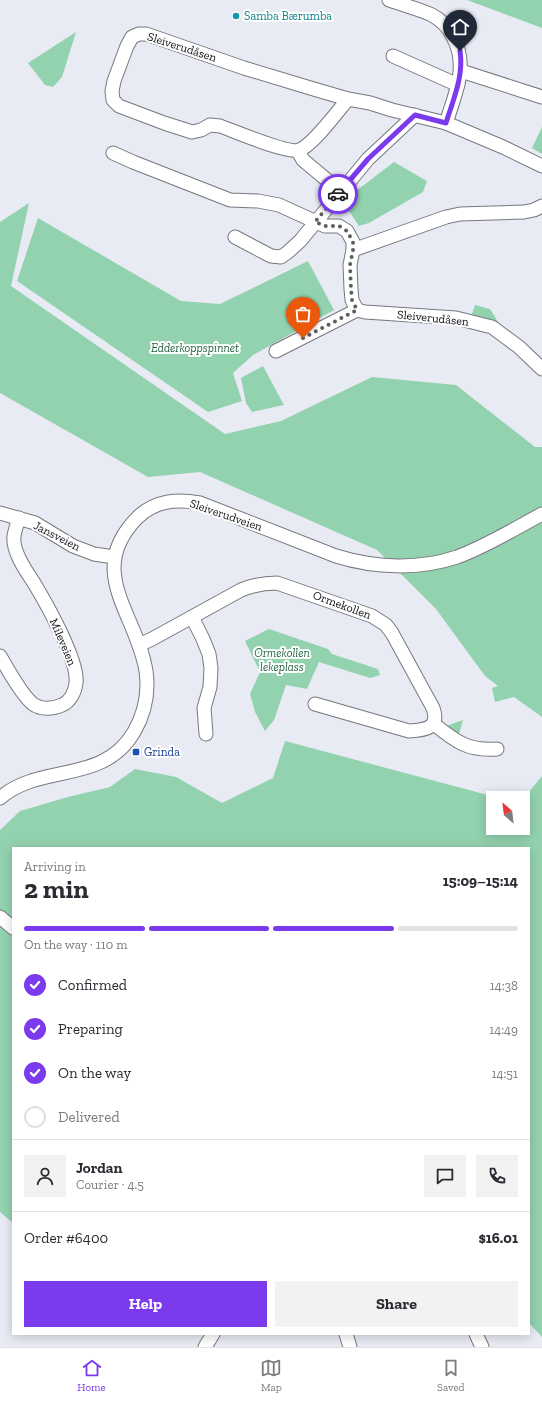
<!DOCTYPE html>
<meta charset="utf-8">
<style>
:root{--surface:#fff;--page:#f2f2f3;--text:#2b2b33;--muted:#7c7c81;--line:#e1e1e2;--accent:#7c3aed}
body{margin:0;font-family:"Zilla Slab",serif;background:var(--page);color:var(--text);height:100vh;display:flex;flex-direction:column;font-size:15px;white-space:nowrap}
*{box-sizing:border-box;margin:0}
p{font-size:13px;color:var(--muted)}
.icon{flex:none;width:22px;height:22px;fill:none;stroke:currentColor;stroke-width:2;stroke-linecap:round;stroke-linejoin:round}
.map{position:relative;flex:1;overflow:hidden}
.side{position:absolute;left:12px;top:847px;width:518px;height:488px;display:flex;flex-direction:column;background:var(--surface);border-radius:0px;box-shadow:0 2px 10px #0003}
.side>*{flex:none}
.needle{width:26px;rotate:332deg}
.fabs{position:absolute;left:486px;top:791px;display:grid;gap:8px}
.fabs a{display:grid;place-items:center;width:44px;height:44px;border-radius:0px;background:var(--surface);box-shadow:0 2px 10px #0003;font-size:20px}
.pin{position:absolute;display:grid;place-items:center;width:34px;height:34px;color:#fff;margin:-41px -17px;border-radius:50% 50% 50% 0;rotate:-45deg;box-shadow:0 0 4px #0007}
.pin .icon{rotate:45deg}
.courier{position:absolute;display:grid;place-items:center;width:40px;height:40px;margin:-20px;border:3px solid #7c3aed;border-radius:50%;background:#fff;color:#222;box-shadow:0 1px 5px #0007}
.overview em{font-style:normal;font-weight:700}
.overview div{display:flex;flex-direction:column-reverse}
.overview{display:flex;align-items:center;justify-content:space-between;height:68px;padding:0 12px}
h1{font-size:26px;font-weight:700;line-height:30px}
.bar{display:grid;grid-template-columns:repeat(4,1fr);gap:6px 4px;align-content:center;height:48px;padding:0 12px}
.bar i{height:5px;border-radius:3px;background:var(--line)}
.bar .current{background:var(--accent)}
.bar p{grid-column:span 4}
.line{display:flex;align-items:center;gap:10px;padding:0 12px;border-top:1px solid var(--line)}
.line div{flex:1}
.round{display:grid;place-items:center;flex:none;width:42px;height:42px;border-radius:0px;background:var(--page)}
ol{padding:0 12px;list-style:none}
li{display:flex;align-items:center;gap:12px;height:44px}
li p{margin-inline-start:auto}
li .icon{padding:4px;border-radius:50%;background:var(--accent);color:#fff;stroke-width:4}
li:last-child{color:var(--muted)}
li i{width:22px;height:22px;border:2px solid var(--line);border-radius:50%}
.button{display:flex;gap:8px;margin-top:auto;padding:8px 12px}
.button a{flex:1;height:46px;border-radius:0px;background:var(--accent);color:#fff;font-size:16px;font-weight:700;line-height:46px;text-align:center}
.button a+a{background:var(--page);color:var(--text)}
.menu{display:flex;justify-content:space-around;align-items:center;height:56px;border-top:1px solid var(--line);background:var(--surface);font-size:11px;color:var(--muted)}
.menu a{display:grid;justify-items:center;gap:2px}
.menu .current{color:var(--accent)}
.map>svg:first-child{display:block}
.green{fill:#93d2af}
.lines{fill:none;stroke-linecap:round;stroke-linejoin:round}
.minor-casing{stroke:#76777f;stroke-width:15}
.minor{stroke:#fff;stroke-width:13}
.done{stroke:#5d5e64;stroke-width:4;stroke-dasharray:0 7.2}
.route{stroke:#7c3aed;stroke-width:5}
.culture-dot{fill:#0f9aa8;stroke:#fff;stroke-width:1.5}
.transit-dot{fill:#1a4fb4;stroke:#fff;stroke-width:1.5}
.labels{text-anchor:middle;stroke-width:4;stroke-linejoin:round;paint-order:stroke}
.culture-label{font-size:12px;fill:#0d838f;stroke:#fff;text-anchor:start}
.street-label{font-size:12px;fill:#121216;stroke:#fff}
.park-label{font-size:12px;font-style:italic;fill:#256346;stroke:#fff}
.transit-label{font-size:12px;fill:#164399;stroke:#fff;text-anchor:start}
</style>
<div class="map">
<svg width="542" height="1347" viewBox="0 0 542 1347">
<rect width="100%" height="100%" fill="#e9ebf4"/>
<g class="green">
<path d="M467,0H542V28Z"/>
<path d="M76,32L62,77L53,87L45,85L28,63Z"/>
<path d="M542,127V154L532,148Z"/>
<path d="M394,162L427,181L423,192L369,223L359,226L347,208L356,191Z"/>
<path d="M29,203L11,286L225,434L281,421L372,377L456,385L535,447H542V717L514,697L495,702L492,688L498,686L485,676L436,609L377,550L200,472L148,477L0,393V222Z"/>
<path d="M38,218L181,301L220,304L308,261L334,310L253,355L233,373L242,401L208,412L17,281Z"/>
<path d="M475,305L490,309L500,325L471,317Z"/>
<path d="M263,366L284,405L252,412L246,403L241,378Z"/>
<path d="M269,629L328,649L332,654L378,669L380,675L370,678L319,662L307,689L286,685L274,720L265,731L255,712L250,694L260,672L245,641Z"/>
<path d="M463,720L458,737L446,726Z"/>
<path d="M285,741L499,798H493V828H523V799L542,776V1337L529,1323V848H13V1223L0,1212V830L20,811L68,797L110,787L135,769L176,777L222,803L273,778Z"/>
</g>
<g class="lines">
<g class="minor-casing">
<g id="minor">
<path d="M389,0C403,5 419,9 432,15C441,20 449,28 453,37C469,66 455,94 446,123"/>
<path d="M393,56L458,85"/>
<path d="M461,71L542,97"/>
<path d="M348,99C338,111 312,146 299,150C288,154 234,131 220,126L210,125L201,130L192,132L164,123L119,106L113,100L112,91L114,81L127,46L132,37L139,34H146L244,68L317,90L348,99L370,103L392,110L446,123L503,147L542,166"/>
<path d="M298,151L303,160L340,191"/>
<path d="M113,153L133,162L230,200L258,201L279,205L325,226H339L347,231L353,242V250L350,265L351,289L352,300L357,310L365,312L456,318L492,327L519,347L542,369"/>
<path d="M235,237L271,256L281,257L288,252L300,241L368,159L415,115"/>
<path d="M353,250L446,217L460,214L524,212L534,210L542,206"/>
<path d="M276,351L357,310"/>
<path d="M0,513L35,523L73,546L94,554L114,557"/>
<path d="M192,617L203,639L209,654L211,668L210,687L204,708L206,734"/>
<path d="M139,645L152,639L241,590C253,585 264,583 277,583L372,616L386,625L392,633L433,708C440,728 426,730 409,731L315,704"/>
<path d="M0,656C7,668 22,696 33,704C41,710 53,709 62,705C70,702 75,692 76,683C79,661 46,603 34,583C26,571 12,551 14,536C15,530 17,524 19,518"/>
<path d="M434,724C456,742 468,751 497,749"/>
<path d="M0,798C40,763 103,785 134,732C145,713 149,692 146,671C137,614 84,571 138,517C156,500 177,499 200,503L336,556C375,568 418,570 457,557C487,546 514,529 542,514"/>
<path d="M0,917L13,928"/>
<path d="M346,1334L350,1347"/>
<path d="M476,1334L482,1347"/>
<path d="M205,1347L213,1334"/>
</g>
</g>
<use href="#minor" class="minor"/>
</g>
<g class="lines">
<path class="done" d="M303,338L357,310L352,300L351,289L350,265L353,250V242L347,231L339,226H325L315,222L338,194"/>
<path class="route" d="M338,194L368,159L415,115L446,123C453,100 464,76 460,51"/>
</g>
<circle class="culture-dot" cx="236" cy="16" r="4"/>
<rect class="transit-dot" x="132" y="748" width="8" height="8" rx="2"/>
<g class="labels">
<g class="culture-label">
<text x="244" y="20">Samba Bærumba</text>
</g>
<g class="street-label">
<text transform="translate(182 47) rotate(18)" y="4">Sleiverudåsen</text>
<text transform="translate(433 318) rotate(6)" y="4">Sleiverudåsen</text>
<text transform="translate(226 515) rotate(19)" y="4">Sleiverudveien</text>
<text transform="translate(57 536) rotate(27)" y="4">Jansveien</text>
<text transform="translate(342 605) rotate(20)" y="4">Ormekollen</text>
<text transform="translate(63 642) rotate(67)" y="4">Mileveien</text>
</g>
<g class="park-label">
<text x="195" y="352">Edderkoppspinnet</text>
<text x="282" y="657">Ormekollen<tspan x="282" dy="14">lekeplass</tspan></text>
</g>
<g class="transit-label">
<text x="144" y="756">Grinda</text>
</g>
</g>
</svg>
<div class="fabs">
<a><svg class="needle" viewBox="-14 -14 28 28"><path d="M0-13l5 13h-10z" fill="#e53935"/><path d="M0 13l5-13h-10z" fill="#7c7c81"/></svg></a>
</div>
<div class="pin" style="left:303px;top:338px;background:#ea580c"><svg class="icon" aria-label="bag" viewBox="0 0 24 24"><path d="M5 8h14l-1 12H6zM9 8a3 3 0 0 1 6 0"/></svg></div>
<div class="pin" style="left:460px;top:51px;background:#1f2937"><svg class="icon" aria-label="home" viewBox="0 0 24 24"><path d="M3 11l9-7 9 7M6 9v11h12V9"/></svg></div>
<div class="courier" style="left:338px;top:194px"><svg class="icon" aria-label="car" viewBox="0 0 24 24"><path d="M5 17H2v-5l4-1 3-4h7l3 4 3 1v5h-3M9 17h6M6 11h13"/><circle cx="7" cy="17" r="2"/><circle cx="17" cy="17" r="2"/></svg></div>
<section class="side">
<div class="overview"><div><h1>2 min</h1><p>Arriving in</p></div><em>15:09–15:14</em></div>
<div class="bar"><i class="current"></i><i class="current"></i><i class="current"></i><i></i><p>On the way · 110 m</p></div>
<ol>
<li><svg class="icon" aria-label="check" viewBox="0 0 24 24"><path d="M5 12l5 5 9-10"/></svg>Confirmed<p>14:38</p></li>
<li><svg class="icon" aria-label="check" viewBox="0 0 24 24"><path d="M5 12l5 5 9-10"/></svg>Preparing<p>14:49</p></li>
<li><svg class="icon" aria-label="check" viewBox="0 0 24 24"><path d="M5 12l5 5 9-10"/></svg>On the way<p>14:51</p></li>
<li><i></i>Delivered</li>
</ol>
<div class="line" style="height:72px"><a class="round"><svg class="icon" aria-label="person" viewBox="0 0 24 24"><circle cx="12" cy="8" r="4"/><path d="M4 21q1-7 8-7t8 7"/></svg></a><div><b>Jordan</b><p>Courier · 4.5</p></div><a class="round"><svg class="icon" aria-label="chat" viewBox="0 0 24 24"><path d="M4 5h16v11H9l-5 4z"/></svg></a><a class="round"><svg class="icon" aria-label="phone" viewBox="0 0 24 24"><path d="M5 4h4l2 5-3 2q2 4 5 5l2-3 5 2v4C11 20 4 13 5 4z"/></svg></a></div>
<div class="line" style="height:52px"><div>Order #6400</div><b>$16.01</b></div>
<div class="button"><a>Help</a><a>Share</a></div>
</section>
</div>
<nav class="menu">
<a class="current"><svg class="icon" aria-label="home" viewBox="0 0 24 24"><path d="M3 11l9-7 9 7M6 9v11h12V9"/></svg>Home</a>
<a><svg class="icon" aria-label="map" viewBox="0 0 24 24"><path d="M3 6l6-2 6 2 6-2v14l-6 2-6-2-6 2zM9 4v14M15 6v14"/></svg>Map</a>
<a><svg class="icon" aria-label="saved" viewBox="0 0 24 24"><path d="M7 4h10v16l-5-4-5 4z"/></svg>Saved</a>
</nav>
